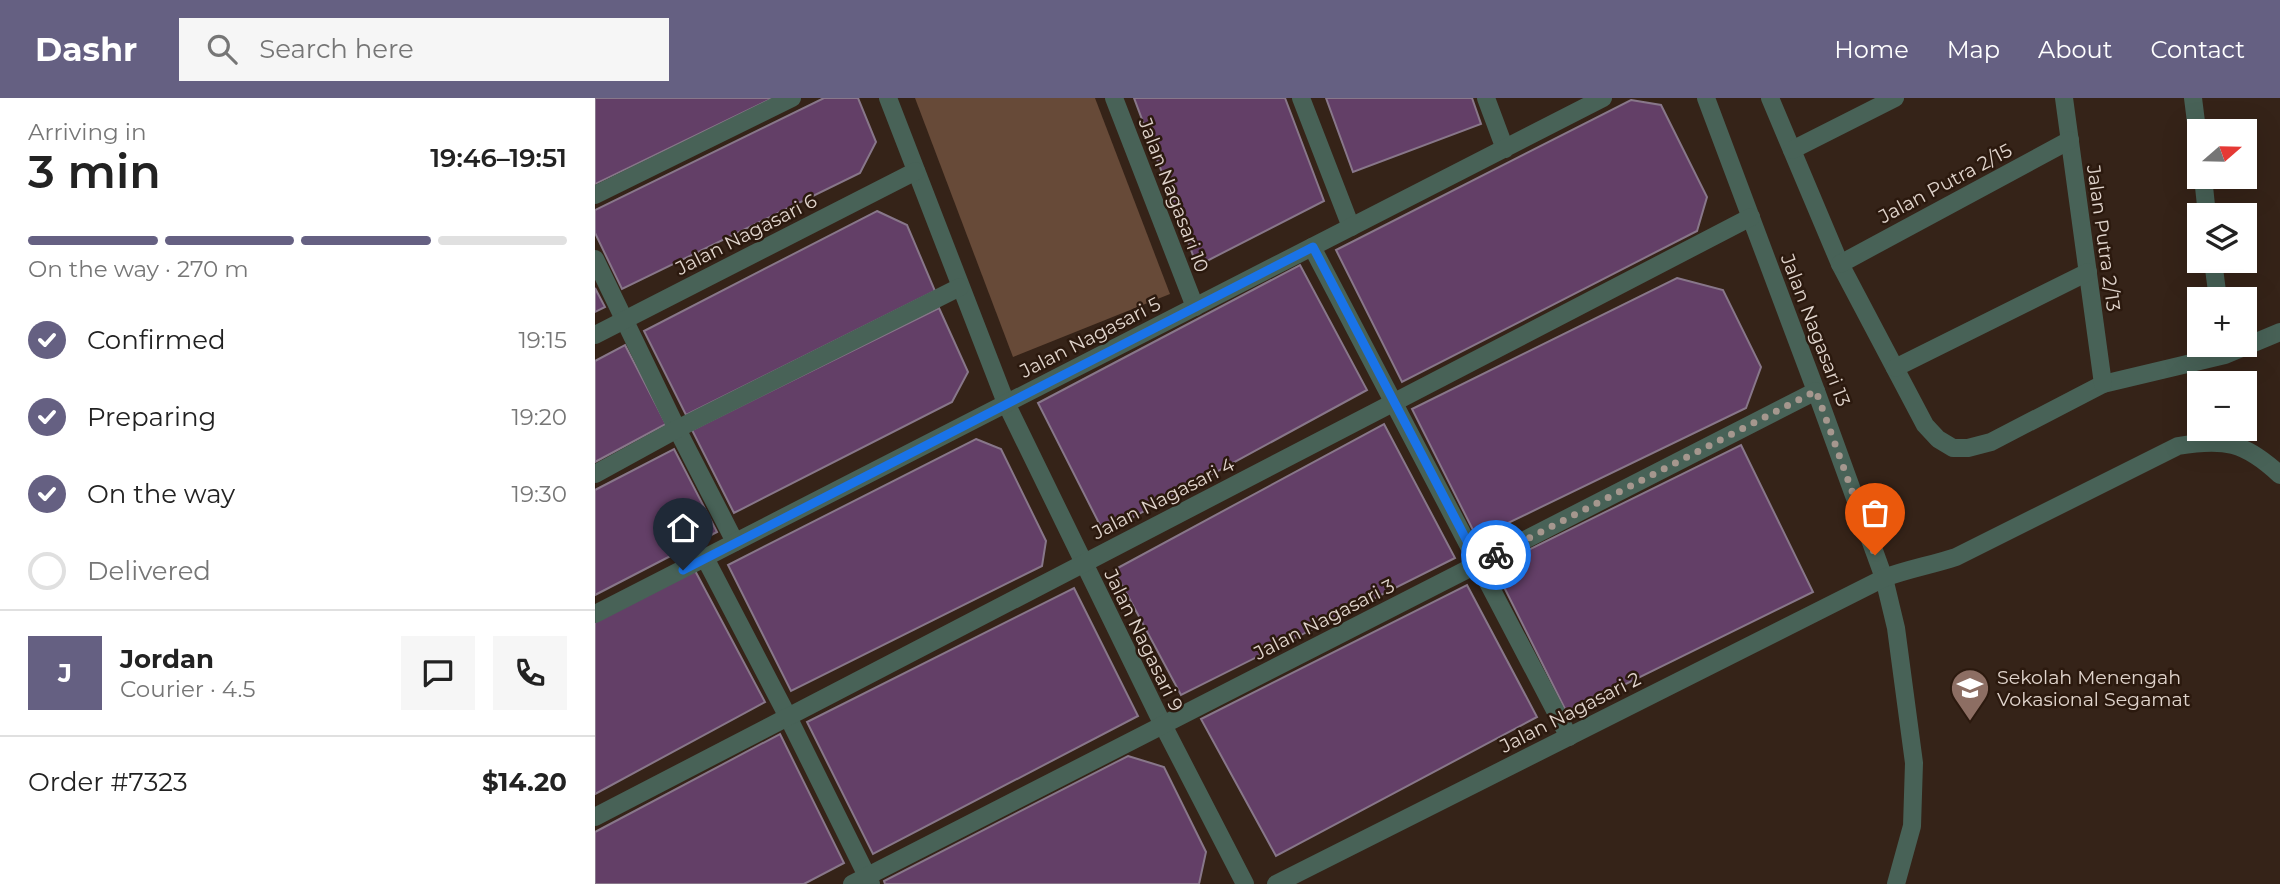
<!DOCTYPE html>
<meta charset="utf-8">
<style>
:root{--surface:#fff;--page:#f6f6f6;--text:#222;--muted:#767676;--line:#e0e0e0;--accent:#656082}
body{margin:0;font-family:Montserrat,sans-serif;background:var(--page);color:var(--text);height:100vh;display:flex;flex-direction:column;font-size:26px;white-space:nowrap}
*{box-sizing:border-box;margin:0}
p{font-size:23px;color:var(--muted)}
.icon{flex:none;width:38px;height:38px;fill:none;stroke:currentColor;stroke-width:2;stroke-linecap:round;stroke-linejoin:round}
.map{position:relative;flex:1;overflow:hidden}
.details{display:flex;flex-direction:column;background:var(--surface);width:595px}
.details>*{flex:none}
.needle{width:46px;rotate:70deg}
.controls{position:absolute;left:1592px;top:21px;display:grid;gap:14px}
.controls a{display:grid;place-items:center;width:70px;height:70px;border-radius:0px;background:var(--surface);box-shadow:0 7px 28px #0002;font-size:35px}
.pin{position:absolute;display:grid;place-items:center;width:60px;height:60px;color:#fff;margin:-72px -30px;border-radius:50% 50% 50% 0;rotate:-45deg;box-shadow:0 0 7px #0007}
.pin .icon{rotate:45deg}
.courier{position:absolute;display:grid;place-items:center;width:70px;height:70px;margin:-35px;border:5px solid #1a73e8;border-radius:50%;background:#fff;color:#222;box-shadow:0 2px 9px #0007}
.head em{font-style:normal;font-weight:600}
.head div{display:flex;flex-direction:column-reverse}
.head{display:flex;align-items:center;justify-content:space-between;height:119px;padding:0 28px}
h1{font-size:46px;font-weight:600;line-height:52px}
.bar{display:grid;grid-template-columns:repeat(4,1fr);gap:10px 7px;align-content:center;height:84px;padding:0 28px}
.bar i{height:9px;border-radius:5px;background:var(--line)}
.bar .current{background:var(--accent)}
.bar p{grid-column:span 4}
.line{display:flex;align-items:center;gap:18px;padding:0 28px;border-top:2px solid var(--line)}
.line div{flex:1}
.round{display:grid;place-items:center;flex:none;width:74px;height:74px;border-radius:0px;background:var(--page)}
ol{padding:0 28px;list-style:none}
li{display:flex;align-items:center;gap:21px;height:77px}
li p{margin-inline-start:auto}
li .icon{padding:7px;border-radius:50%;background:var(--accent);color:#fff;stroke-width:4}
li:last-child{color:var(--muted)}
li i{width:38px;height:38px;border:4px solid var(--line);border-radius:50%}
header{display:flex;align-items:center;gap:42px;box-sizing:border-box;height:98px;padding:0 35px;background:var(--accent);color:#fff}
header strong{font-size:33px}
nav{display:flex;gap:38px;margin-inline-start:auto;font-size:24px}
.search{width:490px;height:63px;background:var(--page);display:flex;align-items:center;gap:18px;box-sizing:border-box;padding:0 24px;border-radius:0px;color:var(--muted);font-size:26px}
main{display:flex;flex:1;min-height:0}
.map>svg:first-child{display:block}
.green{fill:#674a38}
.building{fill:#633f67;stroke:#88778a;stroke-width:2}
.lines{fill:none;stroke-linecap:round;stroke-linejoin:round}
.minor{stroke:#486257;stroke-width:18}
.done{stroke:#a5978e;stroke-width:7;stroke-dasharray:0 12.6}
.route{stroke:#1a73e8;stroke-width:9}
.labels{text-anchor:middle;stroke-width:5;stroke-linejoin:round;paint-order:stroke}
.street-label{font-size:19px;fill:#e1d5cd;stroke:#2b190e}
.poi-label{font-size:19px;fill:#e1d5cd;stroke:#2b190e;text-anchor:start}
</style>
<header>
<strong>Dashr</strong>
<div class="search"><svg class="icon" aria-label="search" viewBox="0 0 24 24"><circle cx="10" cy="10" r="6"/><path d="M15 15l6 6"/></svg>Search here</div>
<nav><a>Home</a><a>Map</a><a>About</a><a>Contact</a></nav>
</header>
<main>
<section class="details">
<div class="head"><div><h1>3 min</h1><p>Arriving in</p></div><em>19:46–19:51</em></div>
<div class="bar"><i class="current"></i><i class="current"></i><i class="current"></i><i></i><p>On the way · 270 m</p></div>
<ol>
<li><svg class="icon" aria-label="check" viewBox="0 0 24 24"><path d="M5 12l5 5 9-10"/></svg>Confirmed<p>19:15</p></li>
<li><svg class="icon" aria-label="check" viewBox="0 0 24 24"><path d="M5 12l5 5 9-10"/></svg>Preparing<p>19:20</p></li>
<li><svg class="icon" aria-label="check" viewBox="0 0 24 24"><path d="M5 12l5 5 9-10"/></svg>On the way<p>19:30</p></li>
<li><i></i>Delivered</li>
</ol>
<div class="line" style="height:126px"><b class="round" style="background:var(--accent);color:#fff">J</b><div><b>Jordan</b><p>Courier · 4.5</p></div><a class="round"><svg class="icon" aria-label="chat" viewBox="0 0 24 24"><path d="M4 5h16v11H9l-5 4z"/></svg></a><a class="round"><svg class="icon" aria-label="phone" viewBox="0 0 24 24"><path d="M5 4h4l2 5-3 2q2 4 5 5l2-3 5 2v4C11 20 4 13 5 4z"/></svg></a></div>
<div class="line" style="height:91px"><div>Order #7323</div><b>$14.20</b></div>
</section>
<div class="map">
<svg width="1685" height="786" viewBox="0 0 1685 786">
<rect width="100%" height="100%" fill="#352318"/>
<path class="green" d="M320,0H500L575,196L418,259Z"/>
<g class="building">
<path d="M0,0H178L0,86Z"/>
<path d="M229,0H263L281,44L265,75L27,191L0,135V112Z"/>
<path d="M539,0H690L729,103L602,168Z"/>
<path d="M731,0H877L886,26L758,74Z"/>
<path d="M1036,2L1066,7L1112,99L1102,133L807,284L741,152Z"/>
<path d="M282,113L312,127L340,193L91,317L49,233Z"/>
<path d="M705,167L772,292L509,435L443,305Z"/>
<path d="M1082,180L1128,192L1166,269L1151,310L882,440L817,311Z"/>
<path d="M0,190L10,209L0,214Z"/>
<path d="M344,210L373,274L357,304L139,415L97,332Z"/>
<path d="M30,247L71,326L0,364V263Z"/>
<path d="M789,326L860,460L586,597L519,472Z"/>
<path d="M381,341L406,351L451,443L447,468L196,593L133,467Z"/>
<path d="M1146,347L1218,494L972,615L899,469Z"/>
<path d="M79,351L122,434L0,497V392Z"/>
<path d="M97,467L170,604L0,696V522Z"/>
<path d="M872,487L942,619L681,758L606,621Z"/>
<path d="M479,490L543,618L278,756L212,624Z"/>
<path d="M185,636L249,765L209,786H0V734Z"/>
<path d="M533,658L569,669L611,754L604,786H290L289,783Z"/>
</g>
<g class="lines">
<g class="minor">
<path d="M293,0L411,305L568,627L650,786"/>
<path d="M519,0L600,209"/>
<path d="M706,0L756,129"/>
<path d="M891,0L910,51"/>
<path d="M1111,0L1221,293L1289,480L1301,530L1319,665L1317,728L1301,786"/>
<path d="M1175,0L1245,166L1330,327L1343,341L1358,350H1373L1396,344L1508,286L1630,257L1685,234"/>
<path d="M1469,0L1508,286"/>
<path d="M1598,0L1605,56"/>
<path d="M1197,52L1300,0"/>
<path d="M1608,79L1612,117"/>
<path d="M0,97L197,0"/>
<path d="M717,149L974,639"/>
<path d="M0,161L82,331L140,444"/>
<path d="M1618,163L1623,201"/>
<path d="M1245,166L1475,42"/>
<path d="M0,237L321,73"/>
<path d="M1300,270L1493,174"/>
<path d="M0,376L82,331L365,189"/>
<path d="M110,460L193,619L276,786"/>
<path d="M0,516L1008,0"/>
<path d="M0,719L1156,119"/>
<path d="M257,786L1221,293"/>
<path d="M681,786L1289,480C1313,471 1337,467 1361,459L1583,348C1629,340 1650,344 1685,377"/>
</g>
</g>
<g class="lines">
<path class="done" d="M901,457L1221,293L1280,457"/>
<path class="route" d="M88,472L718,149L884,466L901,457"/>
</g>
<defs>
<g id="school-pin" transform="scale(2.0125)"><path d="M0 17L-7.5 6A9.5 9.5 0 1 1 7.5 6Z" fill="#8d6e63" stroke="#2b190e"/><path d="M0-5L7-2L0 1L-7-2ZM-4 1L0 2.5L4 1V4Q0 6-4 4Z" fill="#fff"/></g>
</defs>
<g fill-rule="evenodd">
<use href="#school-pin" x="1375" y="590"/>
</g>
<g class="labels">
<g class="street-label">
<text transform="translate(1350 85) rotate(-28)" y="7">Jalan Putra 2/15</text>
<text transform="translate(579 97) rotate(69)" y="7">Jalan Nagasari 10</text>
<text transform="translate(151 136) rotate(-27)" y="7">Jalan Nagasari 6</text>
<text transform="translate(1509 140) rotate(82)" y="7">Jalan Putra 2/13</text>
<text transform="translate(1221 232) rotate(69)" y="7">Jalan Nagasari 13</text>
<text transform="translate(495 239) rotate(-27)" y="7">Jalan Nagasari 5</text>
<text transform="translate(568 400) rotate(-27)" y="7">Jalan Nagasari 4</text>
<text transform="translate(729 521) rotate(-27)" y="7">Jalan Nagasari 3</text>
<text transform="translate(549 542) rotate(64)" y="7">Jalan Nagasari 9</text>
<text transform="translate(975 614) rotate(-27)" y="7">Jalan Nagasari 2</text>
</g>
<g class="poi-label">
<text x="1402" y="586">Sekolah Menengah<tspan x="1402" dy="22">Vokasional Segamat</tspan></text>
</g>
</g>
</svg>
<div class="controls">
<a><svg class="needle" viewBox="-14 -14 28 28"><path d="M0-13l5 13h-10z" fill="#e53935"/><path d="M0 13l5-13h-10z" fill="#767676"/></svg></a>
<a><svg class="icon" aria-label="layers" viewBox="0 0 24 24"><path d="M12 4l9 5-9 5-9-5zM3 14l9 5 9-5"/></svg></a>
<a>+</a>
<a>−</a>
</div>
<div class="pin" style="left:1280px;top:457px;background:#ea580c"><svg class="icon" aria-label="bag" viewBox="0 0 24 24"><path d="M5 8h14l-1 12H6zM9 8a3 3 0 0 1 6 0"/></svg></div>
<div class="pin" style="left:88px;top:472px;background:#1f2937"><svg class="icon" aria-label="home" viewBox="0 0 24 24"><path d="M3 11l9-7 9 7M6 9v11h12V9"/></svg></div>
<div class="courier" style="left:901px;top:457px"><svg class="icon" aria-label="bike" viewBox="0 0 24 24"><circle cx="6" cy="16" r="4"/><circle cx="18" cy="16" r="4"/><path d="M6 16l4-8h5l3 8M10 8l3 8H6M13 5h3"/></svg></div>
</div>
</main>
